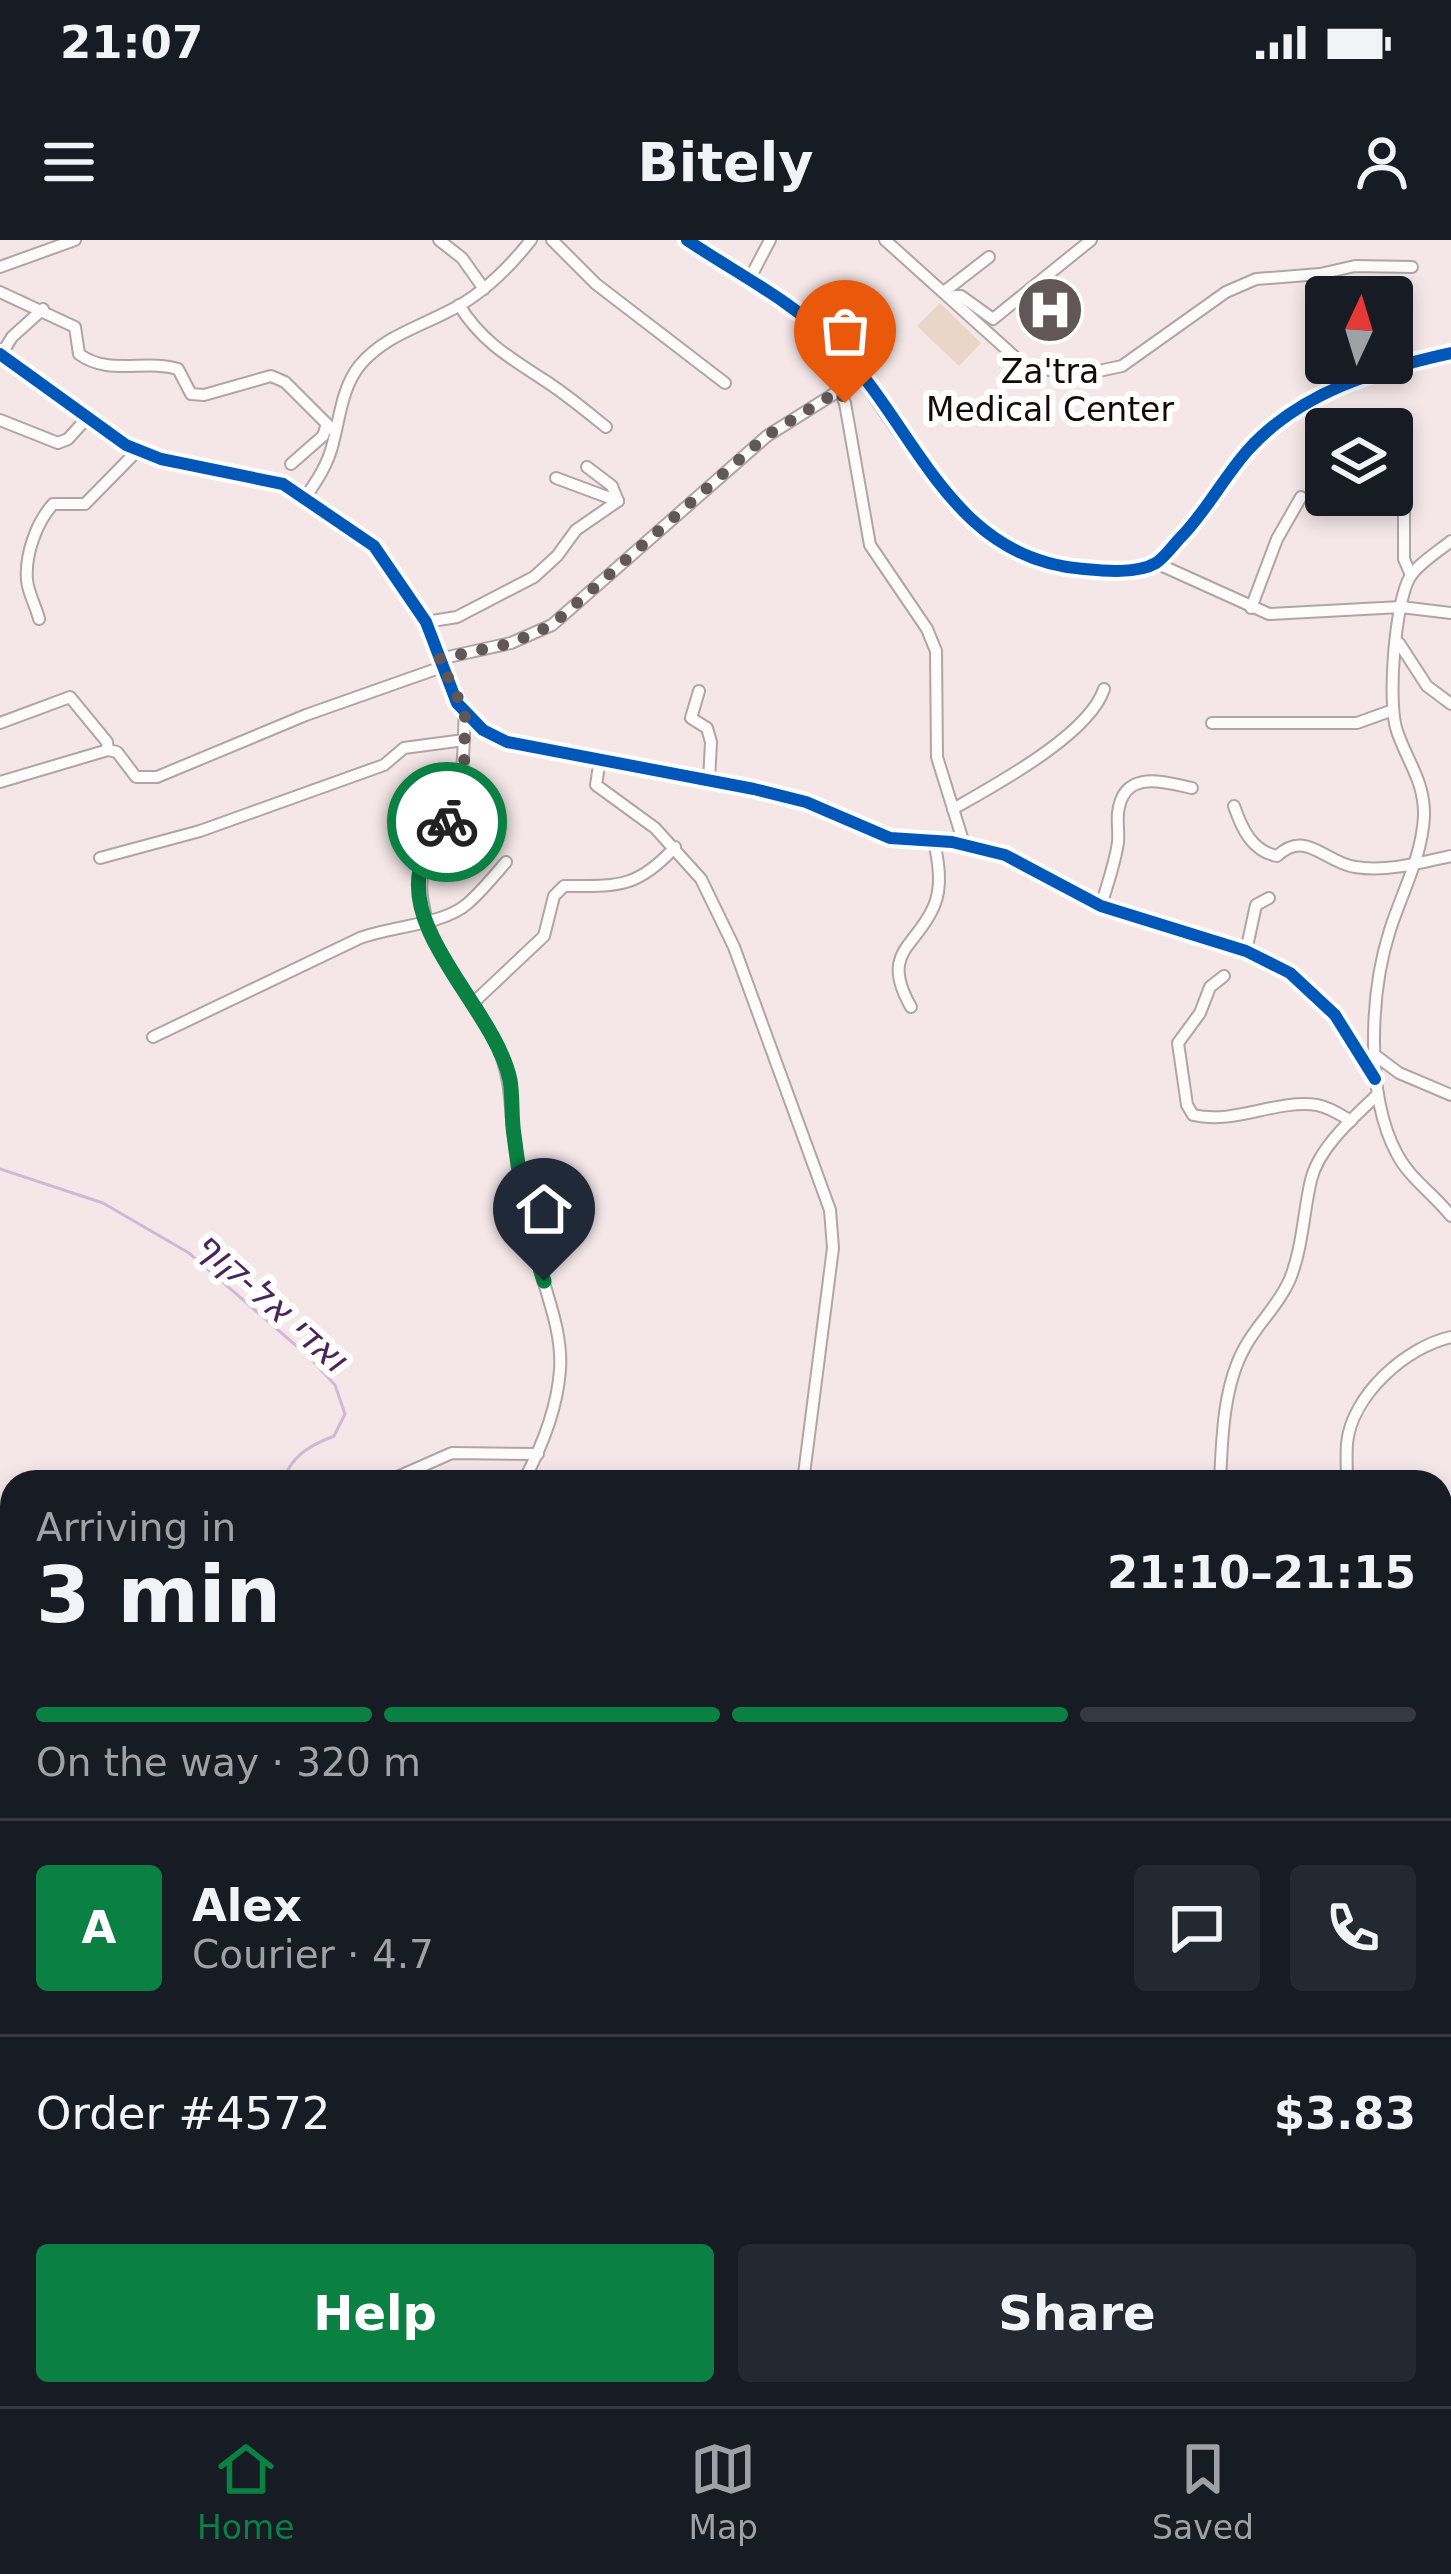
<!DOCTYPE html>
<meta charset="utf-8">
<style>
:root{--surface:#171b24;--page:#242831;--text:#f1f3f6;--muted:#9ea1a6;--line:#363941;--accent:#0b8043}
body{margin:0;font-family:"DejaVu Sans",Heebo,sans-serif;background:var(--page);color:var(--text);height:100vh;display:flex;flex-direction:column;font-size:45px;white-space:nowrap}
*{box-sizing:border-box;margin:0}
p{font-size:39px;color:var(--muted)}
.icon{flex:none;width:66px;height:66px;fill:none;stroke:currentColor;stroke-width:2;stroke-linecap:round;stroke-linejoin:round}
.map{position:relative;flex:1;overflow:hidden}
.drawer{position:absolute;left:0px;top:1230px;width:1452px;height:936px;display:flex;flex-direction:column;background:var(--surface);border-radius:36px 36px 0 0;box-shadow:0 6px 18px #0003}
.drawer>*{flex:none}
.needle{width:78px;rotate:4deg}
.tools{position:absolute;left:1305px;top:36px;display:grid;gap:24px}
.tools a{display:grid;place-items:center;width:108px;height:108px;border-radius:12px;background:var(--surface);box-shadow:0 6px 18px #0003;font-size:60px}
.pin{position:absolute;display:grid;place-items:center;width:102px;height:102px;color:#fff;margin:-123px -51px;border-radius:50% 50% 50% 0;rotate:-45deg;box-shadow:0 0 12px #0007}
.pin .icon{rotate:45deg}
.courier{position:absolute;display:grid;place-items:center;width:120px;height:120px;margin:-60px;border:9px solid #0b8043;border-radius:50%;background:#fff;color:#222;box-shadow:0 3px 15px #0007}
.headline em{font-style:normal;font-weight:800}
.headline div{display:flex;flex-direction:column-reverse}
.headline{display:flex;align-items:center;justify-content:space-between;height:204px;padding:0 36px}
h1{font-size:78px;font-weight:800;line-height:90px}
.bar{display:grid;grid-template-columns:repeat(4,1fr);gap:18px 12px;align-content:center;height:144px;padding:0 36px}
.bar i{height:15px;border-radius:9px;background:var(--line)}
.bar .selected{background:var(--accent)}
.bar p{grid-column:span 4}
.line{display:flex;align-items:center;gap:30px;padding:0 36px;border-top:3px solid var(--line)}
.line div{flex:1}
.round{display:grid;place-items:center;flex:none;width:126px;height:126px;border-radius:12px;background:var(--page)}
.action{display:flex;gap:24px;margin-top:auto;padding:24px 36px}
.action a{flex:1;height:138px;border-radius:12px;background:var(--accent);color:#fff;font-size:48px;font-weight:800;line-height:138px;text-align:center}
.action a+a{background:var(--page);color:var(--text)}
.status{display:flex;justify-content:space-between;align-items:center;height:84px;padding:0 60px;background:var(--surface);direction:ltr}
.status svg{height:33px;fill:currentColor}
header{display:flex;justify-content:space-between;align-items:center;height:156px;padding:0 36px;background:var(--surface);font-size:54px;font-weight:800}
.dock{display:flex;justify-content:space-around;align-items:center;height:168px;border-top:3px solid var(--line);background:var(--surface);font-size:33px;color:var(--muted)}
.dock a{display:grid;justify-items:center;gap:6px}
.dock .selected{color:var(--accent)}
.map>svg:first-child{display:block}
.green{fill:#ebd5c8}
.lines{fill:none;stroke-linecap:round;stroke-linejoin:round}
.stream{stroke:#d2b8d8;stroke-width:3}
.minor-casing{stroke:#b0a5a6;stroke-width:14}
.tertiary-casing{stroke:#b0a5a6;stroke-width:16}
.minor{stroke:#fefbfc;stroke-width:10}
.tertiary{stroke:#fefbfc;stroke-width:14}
.cycleway-casing{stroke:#fff;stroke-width:20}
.cycleway{stroke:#0057b8;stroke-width:12}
.done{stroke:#615758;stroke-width:12;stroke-dasharray:0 21.6}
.route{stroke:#0b8043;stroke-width:15}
.labels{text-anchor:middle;stroke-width:12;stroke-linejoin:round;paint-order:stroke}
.poi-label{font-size:33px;fill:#120a0b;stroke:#fff}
.water-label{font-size:36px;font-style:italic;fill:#4c245c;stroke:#fff}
</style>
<div class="status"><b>21:07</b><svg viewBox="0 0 49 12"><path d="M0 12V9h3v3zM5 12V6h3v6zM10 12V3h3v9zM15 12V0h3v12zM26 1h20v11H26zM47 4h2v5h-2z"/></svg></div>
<header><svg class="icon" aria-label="menu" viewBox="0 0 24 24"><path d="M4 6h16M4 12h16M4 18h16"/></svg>Bitely<svg class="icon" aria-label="person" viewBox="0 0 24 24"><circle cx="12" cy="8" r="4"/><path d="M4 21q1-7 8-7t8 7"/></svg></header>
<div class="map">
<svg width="1451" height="2166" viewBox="0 0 1451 2166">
<rect width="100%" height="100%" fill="#f5e7e8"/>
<g class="green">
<path d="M940,63L981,103L959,126L917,86Z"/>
<path d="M1451,1730V2166H936L935,2154H1440V1738Z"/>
</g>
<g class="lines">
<g class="stream">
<path d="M0,929L103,963L189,1013L307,1115L335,1145L345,1174L334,1196C308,1206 292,1216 282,1242"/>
<path d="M748,2166V2154"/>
</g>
<g class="minor-casing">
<g id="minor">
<path d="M439,0L462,18L484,49"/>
<path d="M552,0L596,44L725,143"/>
<path d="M885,0L1025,126L1080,135L1122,126L1226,52L1256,39L1320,34L1355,26L1412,27"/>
<path d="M0,27L75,0"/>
<path d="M748,42L770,0"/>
<path d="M945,51L989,17"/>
<path d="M0,52L75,87L79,114C108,136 146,119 178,129L191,154L204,155L271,136L285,142L335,192"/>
<path d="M955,56H961L993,79L1091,0"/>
<path d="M459,65C481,101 510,118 544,140C566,154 586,171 606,187"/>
<path d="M809,84L845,163L870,305L927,389L936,411L937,517L964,604"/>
<path d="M1451,113L1380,130L1286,174L1248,210L1202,275L1156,323L1269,374L1401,367L1451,373"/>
<path d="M0,114L126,205L161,219L283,244L374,306L426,382L457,463L483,490L507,502L754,549L806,562L890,598L952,602L1005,615L1101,666L1246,711L1290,733L1335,775L1375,839"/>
<path d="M1,115L12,97L43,69"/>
<path d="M0,180L58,203L68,199L86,179"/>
<path d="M291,224L323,196L326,187"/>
<path d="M587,227L612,246L618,261"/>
<path d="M556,238L618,261"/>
<path d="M303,261C316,242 328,225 333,203C340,177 342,147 360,125C384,97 416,88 447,72C481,56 508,29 531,0"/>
<path d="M1404,271V319L1411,335"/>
<path d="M1451,301C1439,311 1419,323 1410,337C1395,361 1387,464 1397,491C1407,521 1425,542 1424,576C1422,617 1402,652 1390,690C1370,752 1365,855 1397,914C1410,939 1434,954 1451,976"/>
<path d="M1251,368L1277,299L1301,257"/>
<path d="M39,379C36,366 28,353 27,340C25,315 36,283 53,264H85L138,210"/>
<path d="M426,382L457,377L534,337L557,316L576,290L618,261"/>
<path d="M1399,403L1427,446L1451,464"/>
<path d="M439,419L511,403L552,385L767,196L840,150"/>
<path d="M699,451L691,478L707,488L711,502L709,541"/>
<path d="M465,472C463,503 465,533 455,563C441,603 414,617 423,663C432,719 476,757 498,808C511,837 510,866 514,897C519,933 527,969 534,1005C542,1046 563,1087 560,1130C557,1170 542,1207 523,1242"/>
<path d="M0,483L70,457L107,502L108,510"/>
<path d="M1212,483H1357L1393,470"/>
<path d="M600,519L596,545L655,588L701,639L734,707L830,970L833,1008L803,1242"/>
<path d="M0,542L108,510L117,512L136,537H157L306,475L442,427"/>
<path d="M1234,566C1242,589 1252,611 1277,616C1306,589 1324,622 1355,627C1386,632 1420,623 1451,616"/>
<path d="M953,569C995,545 1089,495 1104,449"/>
<path d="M100,618L200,591L384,525L404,508L464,500"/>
<path d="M1101,666C1107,645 1115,624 1118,602C1119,592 1117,583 1118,573C1123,530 1160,541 1192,548"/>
<path d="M1246,711L1256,665L1269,658"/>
<path d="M1224,736L1210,747L1200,773L1178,803L1187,865L1193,875C1235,885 1276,859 1317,865C1329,867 1341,875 1351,881"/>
<path d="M474,762L544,696L554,656L564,646C617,646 637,649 675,607"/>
<path d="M911,767C879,711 917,707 934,666C943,645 938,621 934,600"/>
<path d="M153,797L360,698C392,686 443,685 467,664C481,652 494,636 506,622"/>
<path d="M1375,815L1399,833L1451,855"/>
<path d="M386,1242L452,1213L538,1214"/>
<path d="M1220,1242C1222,1199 1223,1146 1245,1107C1258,1083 1279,1065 1290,1039C1303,1006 1303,974 1311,940C1319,907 1354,877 1378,854"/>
<path d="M1347,1242C1347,1229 1346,1216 1347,1203C1352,1155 1406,1107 1451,1097"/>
<path d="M1440,1365L1451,1376"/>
<path d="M1440,1561L1451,1563"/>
<path d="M1440,1842L1451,1854"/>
</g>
</g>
<g class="tertiary-casing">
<path id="tertiary" d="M687,0C736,33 794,62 836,105C857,126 873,154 890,178C956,273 1028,359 1156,323"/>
</g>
<use href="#minor" class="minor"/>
<use href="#tertiary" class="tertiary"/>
<g class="cycleway-casing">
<g id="cycleway">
<path d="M687,0C736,33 794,62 836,105C917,187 949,319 1084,329C1105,331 1137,334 1156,323C1165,317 1174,304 1182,296C1207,270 1224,237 1248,210C1300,152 1378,129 1451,113"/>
<path d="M0,114L126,205L161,219L283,244L374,306L426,382L457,463L483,490L507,502L754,549L806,562L890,598L952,602L1005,615L1101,666L1246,711L1290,733L1335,775L1375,839"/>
</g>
</g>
<use href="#cycleway" class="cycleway"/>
</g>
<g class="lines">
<path class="done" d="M447,582L464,532L465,472L439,419L512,403L552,385L766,196L840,150L845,163"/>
<path class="route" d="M447,582C438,597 424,613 420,630C405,698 496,773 510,840C513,858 511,877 514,895C520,944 529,994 544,1041"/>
</g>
<defs>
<g id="hospital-disc" transform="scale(3.45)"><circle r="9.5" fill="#615758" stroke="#fff"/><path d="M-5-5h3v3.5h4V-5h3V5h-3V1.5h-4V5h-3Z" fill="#fff"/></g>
</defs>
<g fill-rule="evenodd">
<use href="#hospital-disc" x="1050" y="70"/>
</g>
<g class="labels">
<g class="poi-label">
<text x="1050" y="143">Za'tra<tspan x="1050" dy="38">Medical Center</tspan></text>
</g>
<g class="water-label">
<text transform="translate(272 1061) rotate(42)" y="13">ואדי אל-קוף</text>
</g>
</g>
</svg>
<div class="tools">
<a><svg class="needle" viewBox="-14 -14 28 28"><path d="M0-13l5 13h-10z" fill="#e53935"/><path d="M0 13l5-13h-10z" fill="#9ea1a6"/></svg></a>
<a><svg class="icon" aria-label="layers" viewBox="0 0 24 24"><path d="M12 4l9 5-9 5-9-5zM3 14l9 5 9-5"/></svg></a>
</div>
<div class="pin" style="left:845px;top:163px;background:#ea580c"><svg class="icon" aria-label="bag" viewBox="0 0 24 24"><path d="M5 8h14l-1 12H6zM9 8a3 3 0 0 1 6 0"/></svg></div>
<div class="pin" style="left:544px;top:1041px;background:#1f2937"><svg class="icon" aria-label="home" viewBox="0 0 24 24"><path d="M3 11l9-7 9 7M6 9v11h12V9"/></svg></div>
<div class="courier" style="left:447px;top:582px"><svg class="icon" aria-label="bike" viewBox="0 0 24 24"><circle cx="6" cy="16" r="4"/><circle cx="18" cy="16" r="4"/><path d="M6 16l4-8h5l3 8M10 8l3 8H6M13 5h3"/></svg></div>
<section class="drawer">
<div class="headline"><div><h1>3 min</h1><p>Arriving in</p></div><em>21:10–21:15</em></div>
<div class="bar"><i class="selected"></i><i class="selected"></i><i class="selected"></i><i></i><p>On the way · 320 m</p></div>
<div class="line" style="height:216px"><b class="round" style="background:var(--accent);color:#fff">A</b><div><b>Alex</b><p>Courier · 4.7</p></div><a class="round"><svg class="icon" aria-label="chat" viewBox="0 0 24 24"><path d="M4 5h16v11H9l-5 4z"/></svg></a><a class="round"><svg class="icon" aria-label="phone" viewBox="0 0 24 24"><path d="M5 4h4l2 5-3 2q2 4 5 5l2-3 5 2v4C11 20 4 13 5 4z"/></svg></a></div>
<div class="line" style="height:156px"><div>Order #4572</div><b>$3.83</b></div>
<div class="action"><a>Help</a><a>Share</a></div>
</section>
</div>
<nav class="dock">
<a class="selected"><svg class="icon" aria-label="home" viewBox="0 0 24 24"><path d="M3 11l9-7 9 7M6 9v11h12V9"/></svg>Home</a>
<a><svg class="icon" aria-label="map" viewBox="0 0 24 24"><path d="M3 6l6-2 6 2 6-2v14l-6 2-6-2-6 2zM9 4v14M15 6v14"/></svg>Map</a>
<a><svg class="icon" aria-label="saved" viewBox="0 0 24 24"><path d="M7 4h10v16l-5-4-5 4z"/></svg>Saved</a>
</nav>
